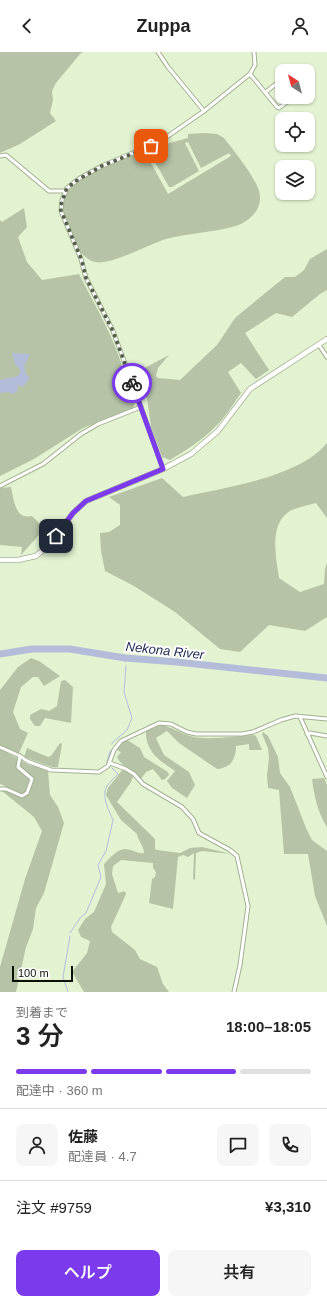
<!DOCTYPE html>
<html lang="ja">
<meta charset="utf-8">
<style>
:root{--surface:#fff;--page:#f6f6f6;--text:#222;--muted:#767676;--line:#e0e0e0;--accent:#7c3aed}
body{margin:0;font-family:Helvetica,"Noto Sans JP",sans-serif;background:var(--page);color:var(--text);height:100vh;display:flex;flex-direction:column;font-size:15px;white-space:nowrap}
*{box-sizing:border-box;margin:0}
p{font-size:13px;color:var(--muted)}
.icon{flex:none;width:22px;height:22px;fill:none;stroke:currentColor;stroke-width:2;stroke-linecap:round;stroke-linejoin:round}
.map{position:relative;height:940px;overflow:hidden}
.drawer{display:flex;flex-direction:column;background:var(--surface);flex:1}
.drawer>*{flex:none}
.needle{width:26px;rotate:324deg}
.fabs{position:absolute;left:275px;top:12px;display:grid;gap:8px}
.fabs a{display:grid;place-items:center;width:40px;height:40px;border-radius:8px;background:var(--surface);box-shadow:0 1px 3px #0004;font-size:20px}
.scale{position:absolute;left:12px;bottom:10px;width:61px;box-sizing:border-box;padding-left:4px;border:2px solid #0c1106;border-top:0;font-size:11px;line-height:14px;white-space:nowrap;color:#0c1106;-webkit-text-stroke:3px #fff;paint-order:stroke}
.pin{position:absolute;display:grid;place-items:center;width:34px;height:34px;color:#fff;margin:-17px;border-radius:8px;box-shadow:0 2px 6px #0006}
.courier{position:absolute;display:grid;place-items:center;width:40px;height:40px;margin:-20px;border:3px solid #7c3aed;border-radius:50%;background:#fff;color:#222;box-shadow:0 1px 5px #0007}
.head em{font-style:normal;font-weight:600}
.head div{display:flex;flex-direction:column-reverse}
.head{display:flex;align-items:center;justify-content:space-between;height:68px;padding:0 16px}
h1{font-size:26px;font-weight:600;line-height:30px}
.bar{display:grid;grid-template-columns:repeat(4,1fr);gap:6px 4px;align-content:center;height:48px;padding:0 16px}
.bar i{height:5px;border-radius:3px;background:var(--line)}
.bar .on{background:var(--accent)}
.bar p{grid-column:span 4}
.line{display:flex;align-items:center;gap:10px;padding:0 16px;border-top:1px solid var(--line)}
.line div{flex:1}
.round{display:grid;place-items:center;flex:none;width:42px;height:42px;border-radius:8px;background:var(--page)}
.cta{display:flex;gap:8px;margin-top:auto;padding:8px 16px}
.cta a{flex:1;height:46px;border-radius:8px;background:var(--accent);color:#fff;font-size:16px;font-weight:600;line-height:46px;text-align:center}
.cta a+a{background:var(--page);color:var(--text)}
header{display:flex;justify-content:space-between;align-items:center;height:52px;padding:0 16px;background:var(--surface);font-size:18px;font-weight:600}
.map>svg:first-child{display:block}
.green{fill:#b6c3a7;fill-rule:evenodd}
.water{fill:#b3bdda}
.lines{fill:none;stroke-linecap:round;stroke-linejoin:round}
.stream{stroke:#b3bdda;stroke-width:1}
.river{stroke:#b3bdda;stroke-width:7}
.street-casing{stroke:#a2b191;stroke-width:5}
.secondary-casing{stroke:#a2b191;stroke-width:6}
.street{stroke:#fff;stroke-width:3}
.secondary{stroke:#fff;stroke-width:4.5}
.done{stroke:#57604d;stroke-width:4;stroke-dasharray:0 7.2}
.route{stroke:#7c3aed;stroke-width:5}
.labels{text-anchor:middle;stroke-width:4;stroke-linejoin:round;paint-order:stroke}
.water-label{font-size:13px;font-style:italic;fill:#222d54;stroke:#fff}
</style>
<header><svg class="icon" aria-label="back" viewBox="0 0 24 24"><path d="M15 5l-7 7 7 7"/></svg>Zuppa<svg class="icon" aria-label="person" viewBox="0 0 24 24"><circle cx="12" cy="8" r="4"/><path d="M4 21q1-7 8-7t8 7"/></svg></header>
<div class="map">
<svg width="327" height="940" viewBox="0 0 327 940">
<rect width="100%" height="100%" fill="#e3f3d1"/>
<g class="green">
<path d="M0,0H83L80,2L56,31L52,39L53,48L50,61L56,69L20,92L0,101Z"/>
<path d="M204,81L217,82L224,86C234,99 252,121 258,136C266,156 249,171 232,175C210,181 188,181 166,187C150,192 109,214 95,210C80,206 76,192 71,179C67,169 61,161 63,150C71,117 158,94 188,86V82ZM188,90L201,116L229,101L231,104L168,142L146,102L150,101L169,135H172L199,119L185,91Z"/>
<path d="M24,156L27,175L18,185L27,210L42,228L79,222C95,254 115,286 124,321C127,333 125,340 136,348L133,356L83,376L34,407L0,424V168L2,170Z"/>
<path d="M327,197V238L320,242L292,265L276,261L245,281L269,318L256,327L241,311L228,320L241,341C233,352 226,364 216,374C203,388 186,398 170,408L162,405L151,375L143,317L169,303L158,316L156,324L158,326L180,328L217,293L235,266L241,261L285,225H295L304,218L310,207Z"/>
<path d="M327,391V466L316,451C308,453 299,455 292,458C268,470 276,505 279,526L300,540L324,532L325,517L327,511V565L305,579L269,573L240,600L220,597L175,560L134,534L105,519L101,499L100,481L109,480L120,473V453L109,445L162,426L183,445C224,436 300,425 327,391Z"/>
<path d="M11,435C14,448 15,468 32,464L43,475L38,484L21,503L22,495L0,493V436Z"/>
<path d="M31,606L39,609L60,624L44,634L38,625H33L21,635L13,660L20,677L28,681L19,701L0,693V638L18,615Z"/>
<path d="M65,628L73,635L71,671L45,666L40,674H35L30,667V663L41,657L49,659L57,654L61,629Z"/>
<path d="M161,673C172,675 180,681 190,684C205,689 237,684 254,683L256,684L262,698H249V692L236,694C236,707 231,716 217,717L179,691L167,679L156,686L164,703L189,720L195,733L187,746L172,736L167,729L175,719C160,709 145,699 146,679Z"/>
<path d="M263,680L268,684L278,705L280,721L290,735L306,776L312,788L327,799V874L315,844L308,802H284L279,738L268,736L267,724L269,706L268,696L262,682Z"/>
<path d="M127,688L140,696L144,705L168,720L169,723L165,727L162,728L153,717L146,720L141,727C133,720 122,715 117,705L121,700L116,698L122,691Z"/>
<path d="M60,691L62,692L58,715H52L24,705L27,696L48,705L51,704Z"/>
<path d="M0,697L29,713L42,716L48,719L50,743L58,755L64,771L44,841L36,856L33,877L26,895L16,940H0V915L25,827L42,779L34,765L2,739L5,734L0,732Z"/>
<path d="M123,717L133,724L131,730L117,750L155,787V797L157,798L180,801L190,796L202,795L231,802L202,799L196,801L195,828L193,827L194,801L188,805L183,803L178,805L173,857L149,851L152,827L155,825L156,820L153,816V811L121,808L113,814L112,822L118,841L125,839L126,842L111,875L112,880L135,898L140,907L157,915L163,932L169,940H84L72,920L87,901L90,889L81,885L78,878L85,867L94,860L106,832L104,812C109,807 117,797 125,797C132,797 137,802 144,801C144,794 138,789 137,782L121,768L106,743L108,736Z"/>
<path d="M324,726L327,733V775C318,762 314,743 312,727Z"/>
</g>
<path class="water" d="M12,301L30,302L24,314L26,322L30,326L23,335L17,333L18,338L14,342L7,340L0,341V328L18,324L20,320L19,316L15,312Z"/>
<g class="lines">
<g class="stream">
<path d="M125,606V610"/>
<path d="M112,692L113,690L127,678L132,666L124,640L126,614"/>
<path d="M107,710L110,699"/>
<path d="M70,881L80,866L86,861L101,825L98,813L106,799L113,768C109,759 101,744 107,734C110,730 114,726 118,722L112,716"/>
<path d="M68,940L63,925L70,884"/>
</g>
<path class="river" d="M0,602L32,597H70L125,606L177,610L327,626"/>
<g class="street-casing">
<g id="street">
<path d="M158,0L168,15L204,59"/>
<path d="M250,22L277,55L279,56L294,45"/>
<path d="M266,40L282,27"/>
<path d="M0,104L6,103L49,139H66"/>
<path d="M319,293L327,305"/>
<path d="M141,355L113,279L86,226L81,207L61,159L62,148L67,136L80,126L102,114L161,89L204,59L250,22L255,13L254,0"/>
<path d="M0,434L43,412L81,382L98,372L141,355L163,417"/>
<path d="M300,665L327,725"/>
<path d="M307,682L310,681L327,684"/>
<path d="M0,695L20,704L27,709L51,718L99,720L108,714L114,698L121,689L159,671L171,672L187,680L196,682H242L253,680L281,668L295,664L327,667"/>
<path d="M110,711L126,717L134,722L143,732L182,755L193,767L199,781L230,798L237,804L248,854L240,913L234,940"/>
<path d="M0,737H6L22,744L27,741L32,727L18,715L20,704"/>
</g>
</g>
<g class="secondary-casing">
<path id="secondary" d="M0,508H18L36,504L48,494L73,461L86,449L163,417L191,402L218,379L250,337L327,287"/>
</g>
<use href="#street" class="street"/>
<use href="#secondary" class="secondary"/>
</g>
<g class="lines">
<path class="done" d="M132,331L113,279L86,226L82,209L60,156L66,138L74,130L102,114L151,94"/>
<path class="route" d="M56,484L73,461L86,449L163,417L132,331"/>
</g>
<g class="labels">
<g class="water-label">
<text transform="translate(165 598) rotate(6)" y="5">Nekona River</text>
</g>
</g>
</svg>
<div class="fabs">
<a><svg class="needle" viewBox="-14 -14 28 28"><path d="M0-13l5 13h-10z" fill="#e53935"/><path d="M0 13l5-13h-10z" fill="#767676"/></svg></a>
<a><svg class="icon" aria-label="locate" viewBox="0 0 24 24"><circle cx="12" cy="12" r="6"/><path d="M12 2v4M12 18v4M2 12h4M18 12h4"/></svg></a>
<a><svg class="icon" aria-label="layers" viewBox="0 0 24 24"><path d="M12 4l9 5-9 5-9-5zM3 14l9 5 9-5"/></svg></a>
</div>
<div class="scale">100 m</div>
<div class="pin" style="left:151px;top:94px;background:#ea580c"><svg class="icon" aria-label="bag" viewBox="0 0 24 24"><path d="M5 8h14l-1 12H6zM9 8a3 3 0 0 1 6 0"/></svg></div>
<div class="pin" style="left:56px;top:484px;background:#1f2937"><svg class="icon" aria-label="home" viewBox="0 0 24 24"><path d="M3 11l9-7 9 7M6 9v11h12V9"/></svg></div>
<div class="courier" style="left:132px;top:331px"><svg class="icon" aria-label="bike" viewBox="0 0 24 24"><circle cx="6" cy="16" r="4"/><circle cx="18" cy="16" r="4"/><path d="M6 16l4-8h5l3 8M10 8l3 8H6M13 5h3"/></svg></div>
</div>
<section class="drawer">
<div class="head"><div><h1>3 分</h1><p>到着まで</p></div><em>18:00–18:05</em></div>
<div class="bar"><i class="on"></i><i class="on"></i><i class="on"></i><i></i><p>配達中 · 360 m</p></div>
<div class="line" style="height:72px"><a class="round"><svg class="icon" aria-label="person" viewBox="0 0 24 24"><circle cx="12" cy="8" r="4"/><path d="M4 21q1-7 8-7t8 7"/></svg></a><div><b>佐藤</b><p>配達員 · 4.7</p></div><a class="round"><svg class="icon" aria-label="chat" viewBox="0 0 24 24"><path d="M4 5h16v11H9l-5 4z"/></svg></a><a class="round"><svg class="icon" aria-label="phone" viewBox="0 0 24 24"><path d="M5 4h4l2 5-3 2q2 4 5 5l2-3 5 2v4C11 20 4 13 5 4z"/></svg></a></div>
<div class="line" style="height:52px"><div>注文 #9759</div><b>¥3,310</b></div>
<div class="cta"><a>ヘルプ</a><a>共有</a></div>
</section>
